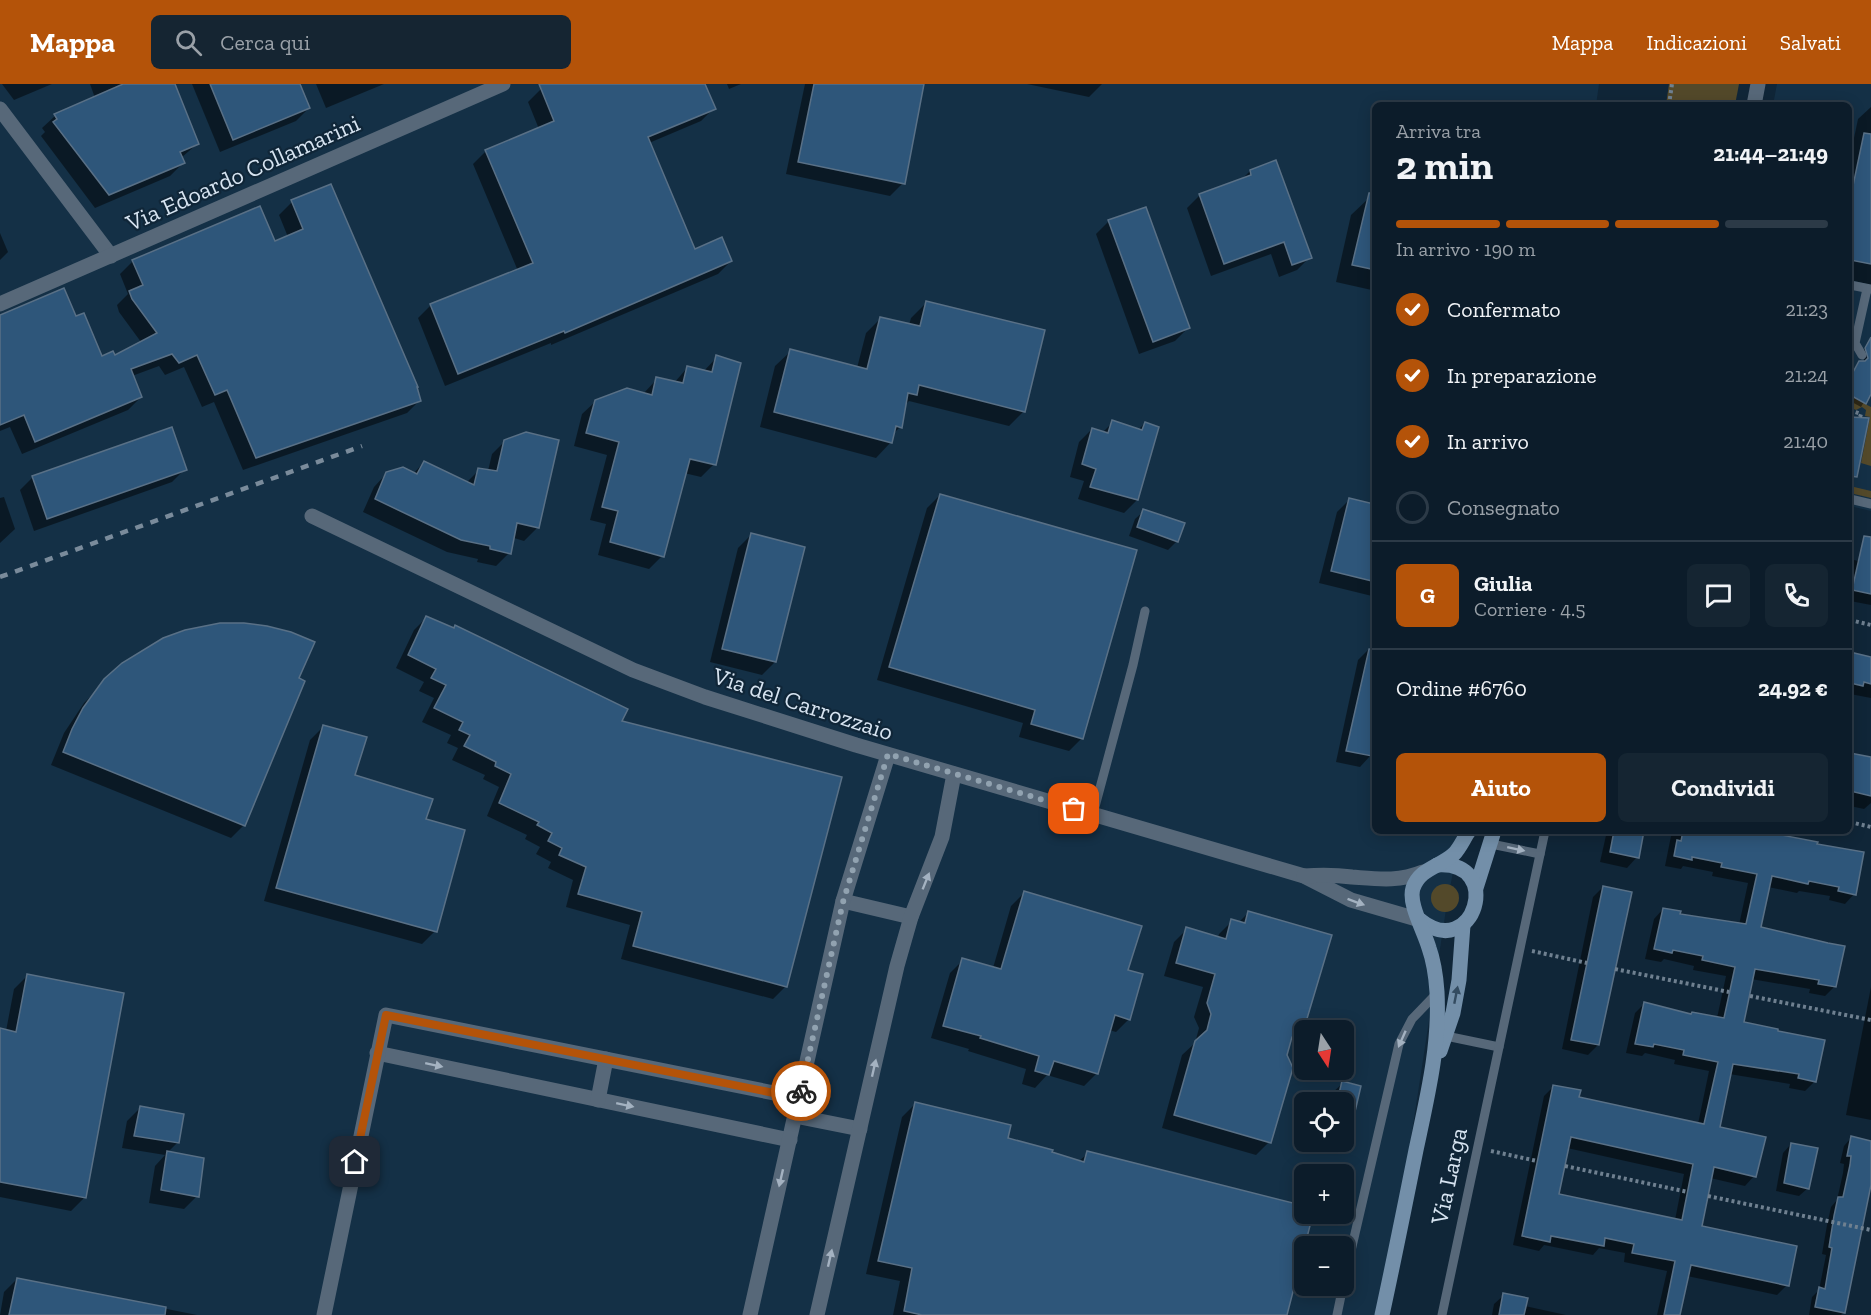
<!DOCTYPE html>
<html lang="it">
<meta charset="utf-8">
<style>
:root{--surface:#0c1c2a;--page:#152532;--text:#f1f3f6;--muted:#9aa1a8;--line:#2c3a47;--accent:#b45309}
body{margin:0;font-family:"Zilla Slab",serif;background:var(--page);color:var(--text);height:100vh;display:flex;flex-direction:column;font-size:22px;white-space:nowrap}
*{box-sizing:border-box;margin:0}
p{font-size:20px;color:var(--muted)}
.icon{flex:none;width:33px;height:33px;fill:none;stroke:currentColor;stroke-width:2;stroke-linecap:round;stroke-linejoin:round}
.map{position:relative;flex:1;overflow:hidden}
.drawer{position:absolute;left:1372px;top:18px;width:480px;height:732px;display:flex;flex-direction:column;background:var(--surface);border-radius:9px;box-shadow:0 3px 15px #0003,0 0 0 2px var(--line)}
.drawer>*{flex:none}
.needle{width:39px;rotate:168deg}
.fabs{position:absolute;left:1294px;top:936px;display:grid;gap:12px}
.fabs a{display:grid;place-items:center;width:60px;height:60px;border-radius:9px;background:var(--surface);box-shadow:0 3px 15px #0003,0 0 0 2px var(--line);font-size:30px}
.pin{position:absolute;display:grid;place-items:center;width:51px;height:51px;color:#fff;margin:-26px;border-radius:12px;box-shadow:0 3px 9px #0006}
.courier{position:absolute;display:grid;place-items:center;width:60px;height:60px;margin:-30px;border:4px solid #b45309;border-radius:50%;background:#fff;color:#222;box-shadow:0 2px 8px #0007}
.headline em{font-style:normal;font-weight:700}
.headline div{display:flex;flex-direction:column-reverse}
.headline{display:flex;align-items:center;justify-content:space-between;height:102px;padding:0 24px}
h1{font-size:39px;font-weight:700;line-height:45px}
.bar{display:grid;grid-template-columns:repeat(4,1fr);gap:9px 6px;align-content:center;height:72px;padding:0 24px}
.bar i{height:8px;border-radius:4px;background:var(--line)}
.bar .selected{background:var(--accent)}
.bar p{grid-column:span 4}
.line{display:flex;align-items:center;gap:15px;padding:0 24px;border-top:2px solid var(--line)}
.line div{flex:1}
.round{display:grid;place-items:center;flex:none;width:63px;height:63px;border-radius:9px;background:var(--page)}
ol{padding:0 24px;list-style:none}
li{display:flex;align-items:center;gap:18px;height:66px}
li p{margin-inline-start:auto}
li .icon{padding:6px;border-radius:50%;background:var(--accent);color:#fff;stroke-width:4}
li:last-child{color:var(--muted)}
li i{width:33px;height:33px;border:3px solid var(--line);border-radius:50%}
.button{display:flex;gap:12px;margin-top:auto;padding:12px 24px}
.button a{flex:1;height:69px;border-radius:9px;background:var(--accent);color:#fff;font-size:24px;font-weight:700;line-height:69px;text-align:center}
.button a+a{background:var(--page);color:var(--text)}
header{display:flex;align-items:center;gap:36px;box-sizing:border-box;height:84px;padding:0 30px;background:var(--accent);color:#fff}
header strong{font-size:28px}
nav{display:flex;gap:33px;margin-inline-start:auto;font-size:21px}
.search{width:420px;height:54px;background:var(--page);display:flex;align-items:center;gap:15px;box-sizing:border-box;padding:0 21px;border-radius:9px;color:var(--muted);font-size:22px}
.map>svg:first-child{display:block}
.built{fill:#143046;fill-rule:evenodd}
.green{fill:#53492a}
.shadow{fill:#0007;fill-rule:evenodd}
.building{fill:#2e567a;stroke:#597086;stroke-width:1.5;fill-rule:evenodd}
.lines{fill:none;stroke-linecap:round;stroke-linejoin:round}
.path{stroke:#6f8090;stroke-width:4;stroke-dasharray:3 3;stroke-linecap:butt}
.service{stroke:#576879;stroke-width:9}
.minor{stroke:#576879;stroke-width:15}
.secondary{stroke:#738fa9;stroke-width:15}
.rail{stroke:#7a8b9b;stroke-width:4.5;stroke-dasharray:8 8;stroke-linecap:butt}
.oneway{fill:#a4b2c1}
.oneway2{fill:#334b60}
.done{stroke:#91a2b0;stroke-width:6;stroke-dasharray:0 10.8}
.route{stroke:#b45309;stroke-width:8}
.labels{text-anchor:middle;stroke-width:4.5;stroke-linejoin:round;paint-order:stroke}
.street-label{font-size:24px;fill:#d7e4f1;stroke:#102638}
</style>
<header>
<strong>Mappa</strong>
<div class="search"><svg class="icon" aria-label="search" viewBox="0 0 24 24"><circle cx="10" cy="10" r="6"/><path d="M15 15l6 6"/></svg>Cerca qui</div>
<nav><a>Mappa</a><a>Indicazioni</a><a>Salvati</a></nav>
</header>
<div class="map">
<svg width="1871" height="1231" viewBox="0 0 1871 1231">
<rect width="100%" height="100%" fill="#102638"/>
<g class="built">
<path d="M0,0H1599L1596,21H1376V747H1461L1447,819L1384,1231H0ZM1305,946H1344V986H1305ZM1305,1018H1344V1058H1305ZM1305,1090H1344V1130H1305ZM1305,1162H1344V1202H1305Z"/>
<path d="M1777,0H1871V427L1850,422V21H1773Z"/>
</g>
<g class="green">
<path d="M1669,0H1739L1735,21H1666Z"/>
<path d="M1850,312L1871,323V382L1861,379L1870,333L1865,332L1866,326L1862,323L1856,326L1850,323Z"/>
<path d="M1850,402L1871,407V414L1850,409Z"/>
<circle cx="1445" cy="814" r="14"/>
</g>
<g class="shadow">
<path d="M2,0H52L14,16Z"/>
<path d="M90,0H173L197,60L181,74L183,79L170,92L95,124L41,52L45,48L42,44L55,32L95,14Z"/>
<path d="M192,0H299L309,24L296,37L220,68Z"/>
<path d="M316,0H384L326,24Z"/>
<path d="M552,0H704L714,24L701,37L649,59L694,167L731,177L718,190L551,261V259L445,302L418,234L431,221L518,187L473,80L486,67L539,45L528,18L541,5Z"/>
<path d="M727,0H741L729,5Z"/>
<path d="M805,0H923L903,99L890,112L786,90Z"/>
<path d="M1027,0H1102L1089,13Z"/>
<path d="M1871,23V201L1850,196V73L1858,35Z"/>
<path d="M1250,87L1310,173L1297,186L1279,193L1271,170L1211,192L1187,124L1200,111L1241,96Z"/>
<path d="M330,102L420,316L407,329L243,386L214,318L202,323L184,283L165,291L159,282L132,292L141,313L128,326L22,370L10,343L0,347V233L75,234L101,274L114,273L141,258L119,228L117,221L128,210L120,190L133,177L274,159L288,153L279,131L292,118Z"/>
<path d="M1369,114L1376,115V207L1336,198L1351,131Z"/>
<path d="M1109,137L1188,244L1175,257L1139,270L1096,150Z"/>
<path d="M0,149L8,168L0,176Z"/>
<path d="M926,219L1024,327L1009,342L909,317L904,322L900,343L893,350L891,358L876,374L760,343L775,282L791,267L857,284L866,249L881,234L909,241L911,234Z"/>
<path d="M1871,252V306L1861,323L1850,317V293L1859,278L1865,279L1862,268Z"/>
<path d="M717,273L714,380L701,393L684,389L662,472L649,485L598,471L606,440L590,436L607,371L574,362L582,330L596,317L643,310L657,295L674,299L687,284L703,288Z"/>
<path d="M1851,335L1854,382L1850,381Z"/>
<path d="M1113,338L1138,346L1145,339L1137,416L1124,429L1078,415L1084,397L1070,393L1079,358L1092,345L1102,349Z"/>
<path d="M505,357H558L537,444L524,457L514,454L509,469L496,482L477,478L478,475L447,468L363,428L374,403L387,389L413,390L424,378L466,399L479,386L488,387L492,370Z"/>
<path d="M185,385L172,398L34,447L20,406L33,393Z"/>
<path d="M940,411L1082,654L1069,667L1019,653L1023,639L877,596L927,424Z"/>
<path d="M4,413L15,445L0,459V414Z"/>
<path d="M1349,416L1370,434L1376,435V513L1319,499L1337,428Z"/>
<path d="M1144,427L1177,457L1168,466L1129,452L1135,435Z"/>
<path d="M751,451L775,578L762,591L710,578L738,464Z"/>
<path d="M1850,475L1871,480V521L1850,517Z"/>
<path d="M427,533L620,638L786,902L773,915L621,875L630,841L566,823L573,796L548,784L551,778L536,770L540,763L525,755L527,751L487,732L499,703L483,695L485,691L452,676L458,664L447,659L451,651L422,638L434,614L419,607L424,598L396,584L414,546Z"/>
<path d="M1369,565L1376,566L1371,671L1360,683L1336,678L1358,576Z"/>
<path d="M1850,570L1871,574V614L1850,610Z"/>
<path d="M123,580L297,595L244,741L231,754L51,681L64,649L84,619Z"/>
<path d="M323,643L354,692L424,736L435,847L422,860L264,817L310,656Z"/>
<path d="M1850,670L1871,674V719L1864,725L1850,722Z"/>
<path d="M1607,747H1643L1637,773L1627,784L1600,778Z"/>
<path d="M1672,747H1783L1781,753L1854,810L1845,820L1829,816L1830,812L1799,807L1797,809L1768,803L1760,844L1834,903L1825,912L1809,909L1810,905L1751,895L1742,939L1815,997L1805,1007L1789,1004L1790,1000L1729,990L1718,1044L1754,1092L1745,1102L1710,1094L1700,1143L1787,1201L1777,1211L1687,1192L1679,1231H1657L1667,1187L1624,1178L1625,1169L1599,1164L1593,1171L1544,1161L1539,1167L1513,1161L1544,1012L1554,1002L1577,1015L1698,1040L1709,987L1674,980L1675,976L1645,969L1642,972L1626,969L1635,929L1644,920L1690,931L1717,934L1726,892L1693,886L1694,882L1664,875L1661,878L1645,875L1654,835L1663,825L1678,831L1739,841L1748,799L1712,792L1713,788L1683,782L1681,785L1665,782ZM1567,1064L1684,1090L1675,1136L1558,1112Z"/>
<path d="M1603,803L1598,961L1588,971L1562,965L1593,813Z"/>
<path d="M1024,809L1126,887L1129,935L1116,948L1109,946L1097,989L1084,1002L1047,991L1035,1004L1022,1000L1026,985L968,967L969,965L931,954L950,889L963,876L993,884L1011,822Z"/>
<path d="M1249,828L1301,947L1289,959L1269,1058L1256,1071L1162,1044L1182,971L1195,959L1199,944L1194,933L1203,903L1164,892L1174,858L1187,845L1218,854L1219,850L1232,837L1238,839Z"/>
<path d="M27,892L84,1114L71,1127L0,1113V946L6,947L14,905Z"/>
<path d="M1871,903V1036L1846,1031Z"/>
<path d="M1343,999L1360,1003L1347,1057L1334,1070L1305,1064L1307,1058H1344V1018H1318L1328,1008L1332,1009Z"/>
<path d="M915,1020L1006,1055L1078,1078L1088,1069L1305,1123V1130H1311L1285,1231H893L900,1197L866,1190L902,1033Z"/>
<path d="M140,1024L178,1058L167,1069L197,1112L184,1125L149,1119L155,1082L165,1071L122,1064L127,1037Z"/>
<path d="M1851,1054L1871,1058V1093L1843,1229L1841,1231H1809L1812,1213L1819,1206L1826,1171L1822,1170L1827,1141L1831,1123L1837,1116L1843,1089L1844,1080L1840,1079L1844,1062Z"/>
<path d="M1791,1060L1808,1104L1799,1112L1776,1107L1783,1069Z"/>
<path d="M17,1195L197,1231H0L4,1208Z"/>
<path d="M1504,1211L1525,1222L1566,1231H1492L1494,1220Z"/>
</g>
<g class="building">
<path d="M123,0H175L199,60L180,68L185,79L109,111L53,38L57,35L54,30Z"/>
<path d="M210,0H300L310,24L233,56Z"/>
<path d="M539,0H705L716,25L648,53L695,165L722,153L732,177L565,249L564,247L458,290L430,220L533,179L485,66L554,37Z"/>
<path d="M814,0H924L905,100L798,78Z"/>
<path d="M1864,49L1871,50V180L1850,176V116Z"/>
<path d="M1276,76L1312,174L1292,181L1284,158L1224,180L1199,110L1251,91L1250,86Z"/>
<path d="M331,100L418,303H417L421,317L256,374L227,306L215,311L197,271L179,279L172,270L131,285L142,313L35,358L24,331L0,341V231L64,204L76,232L84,229L102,272L113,267L115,271L157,249L132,215L129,207L143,201L132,176L260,122L275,157L303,145L291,116Z"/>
<path d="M1369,109H1376V186L1352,181Z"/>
<path d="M1146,123L1190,244L1153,258L1108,136Z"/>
<path d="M926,217L1045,246L1025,328L919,301L917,311L908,309L902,344L896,342L892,359L774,328L790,265L867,285L880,233L920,242Z"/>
<path d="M1871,253V310L1866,320L1850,311V294L1859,277H1865L1868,274L1865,264Z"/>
<path d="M716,271L741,279L716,381L690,375L664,473L610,458L618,427L602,423L619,358L586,349L595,316L627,304L652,311L656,293L683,299L687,282L712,288Z"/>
<path d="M1850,333L1869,334L1857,393L1850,392Z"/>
<path d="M1112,336L1142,346L1145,338L1159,343L1138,416L1090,403L1096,385L1082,380L1092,344L1108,349Z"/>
<path d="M172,343L187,386L47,435L32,392Z"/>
<path d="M526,348L559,356L539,444L517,439L511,470L490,465V462L461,456L375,415L386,388L403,383L417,390L424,377L474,401L478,384L497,387L504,356Z"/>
<path d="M940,410L1137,466L1083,655L1031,640L1035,626L889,583Z"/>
<path d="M1349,414L1374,420L1371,433L1376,434V498L1331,487Z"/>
<path d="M1143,425L1185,439L1178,458L1137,443Z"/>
<path d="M751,449L805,463L776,578L722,565Z"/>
<path d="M1864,452L1871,453V510L1852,506Z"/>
<path d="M426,532L454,544L455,541L628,625L622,637L842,693L787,903L633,862L642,828L578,810L586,783L559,771L562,764L548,757L552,749L537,741L539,738L499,719L511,690L495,682L496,678L464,662L470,651L459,646L463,638L434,624L446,601L431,594L436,585L408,571Z"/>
<path d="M220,539H244L267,542L291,548L315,558L299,594L305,597L245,742L63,668L72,645L83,624L104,595L122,579L163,554L185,546Z"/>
<path d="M1369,565L1376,566V658L1372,672L1346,667Z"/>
<path d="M1850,568L1871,573V600L1864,598L1863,602L1850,599Z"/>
<path d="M323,641L367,653L355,691L433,715L426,735L465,746L437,848L276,804Z"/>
<path d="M1850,669L1871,673V712L1850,707Z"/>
<path d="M1614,747H1644L1639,774L1610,768Z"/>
<path d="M1683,747H1781V751L1818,758L1817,760L1864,768L1856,811L1838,807L1839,803L1809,797L1808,800L1772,792L1761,843L1828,859L1845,862L1836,903L1818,900L1819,896L1755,885L1744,938L1778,945V947L1825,956L1816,998L1798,994L1799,990L1733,980L1720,1043L1766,1053L1756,1093L1714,1083L1702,1142L1797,1162L1789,1202L1691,1181L1680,1231H1664L1675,1177L1632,1169L1634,1160L1605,1154L1604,1162L1551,1152L1550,1158L1522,1152L1553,1001L1581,1006L1579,1013L1704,1040L1718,978L1683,971L1684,966L1654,960L1653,963L1635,960L1644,918L1691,930L1692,928L1724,934L1735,883L1702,876L1703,872L1673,866L1672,869L1654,865L1663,824L1681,827L1680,830L1746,840L1757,790L1721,783L1722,779L1692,773V776L1674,772L1677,756L1681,757ZM1571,1053L1693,1080L1682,1136L1559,1110Z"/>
<path d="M1603,802L1632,808L1599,961L1571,956Z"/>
<path d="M1024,807L1142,842L1128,886L1143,890L1130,936L1115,931L1098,990L1054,977L1049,991L1035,987L1039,972L980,954L981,952L943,942L962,874L1001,885Z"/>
<path d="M1248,827L1332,851L1303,948L1292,953L1287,971L1293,984L1271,1059L1174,1031L1195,957L1207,946L1211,930L1207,919L1215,890L1176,879L1186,843L1226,855L1231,835L1245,839Z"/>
<path d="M27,890L124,909L86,1114L0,1098V944L16,948Z"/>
<path d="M1342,997L1361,1002L1350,1049L1344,1048V1018H1337Z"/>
<path d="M915,1018L1011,1041L1008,1054L1053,1066L1052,1068L1084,1078L1087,1067L1305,1122V1130H1313L1287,1231H922L904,1227L912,1184L878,1177Z"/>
<path d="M140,1022L184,1030L179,1059L134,1052Z"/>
<path d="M1851,1052L1871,1057V1101L1845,1229L1815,1223L1819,1203L1825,1205L1828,1187L1832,1164L1829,1163L1834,1132L1838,1113H1843L1850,1081L1851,1072H1847Z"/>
<path d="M1791,1059L1818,1064L1809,1105L1784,1099Z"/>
<path d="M167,1067L204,1074L199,1113L161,1106Z"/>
<path d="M17,1194L166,1223L165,1231H9Z"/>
<path d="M1503,1209L1528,1214L1524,1231H1499Z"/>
</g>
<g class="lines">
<g class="path">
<path d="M1669,21L1672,0"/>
<path d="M1850,103L1852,104"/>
<path d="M1850,326L1861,330L1860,333"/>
<path d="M1850,536L1871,541"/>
<path d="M1850,738L1871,743"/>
<path d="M1532,867L1587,879"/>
<path d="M1615,885L1729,908"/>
<path d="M1750,912L1871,936"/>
<path d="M1491,1067L1537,1077"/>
<path d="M1565,1082L1688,1108"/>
<path d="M1708,1112L1871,1146"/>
</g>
<g class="service">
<path d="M1850,201L1871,205"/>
<path d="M1862,271L1855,259L1867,205"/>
<path d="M1850,415L1871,420"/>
<path d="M1093,730L1133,581L1145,527"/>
<path d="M1491,760L1540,770"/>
<path d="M1446,952L1499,963"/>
<path d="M1344,1197L1399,960L1412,935L1437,909"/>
<path d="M1337,1231L1343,1202"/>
<path d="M1442,1231L1545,747"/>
</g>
<g class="minor">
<path d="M1754,21L1758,0"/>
<path d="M0,25L111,172"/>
<path d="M0,220L503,0"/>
<path d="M312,432L633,586L705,613L856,661L1304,792L1351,816L1420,836"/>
<path d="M1304,792C1320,791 1336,791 1352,793C1378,795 1398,798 1423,788"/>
<path d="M843,817L911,833"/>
<path d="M377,969L790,1056"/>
<path d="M598,1016L606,975"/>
<path d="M795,1032L860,1045"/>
<path d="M324,1231L386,931L799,1014"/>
<path d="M750,1231L843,817L888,671"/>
<path d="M817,1231L897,882L911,833L942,753L954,690"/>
</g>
<g class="secondary">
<path d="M1476,804L1494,747"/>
<path d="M1420,836C1474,879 1505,776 1437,781"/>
<path d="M1440,967L1453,929L1459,896L1463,841"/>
<path d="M1382,1231C1394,1176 1405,1121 1416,1066C1427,1014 1440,962 1437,908C1436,893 1434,878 1429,864C1424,846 1408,820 1413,804C1420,784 1440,783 1454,770C1460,764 1464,754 1469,747"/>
</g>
<path class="rail" d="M0,493L362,362"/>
</g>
<defs><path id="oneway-solid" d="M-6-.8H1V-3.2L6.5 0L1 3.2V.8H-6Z" transform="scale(1.5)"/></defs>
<g class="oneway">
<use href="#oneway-solid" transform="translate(1516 765) rotate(12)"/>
<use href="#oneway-solid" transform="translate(926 797) rotate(-68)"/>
<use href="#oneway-solid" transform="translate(1356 818) rotate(20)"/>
<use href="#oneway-solid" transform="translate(1402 955) rotate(114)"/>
<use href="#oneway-solid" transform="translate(434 981) rotate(12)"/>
<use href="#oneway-solid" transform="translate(874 984) rotate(-77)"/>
<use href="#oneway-solid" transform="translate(625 1021) rotate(12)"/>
<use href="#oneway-solid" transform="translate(781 1094) rotate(103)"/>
<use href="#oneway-solid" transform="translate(830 1174) rotate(-77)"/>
</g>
<use class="oneway2" href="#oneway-solid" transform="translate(1456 911) rotate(-79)"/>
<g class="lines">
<path class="done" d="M801,1007L843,818L888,670L1074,725"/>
<path class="route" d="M355,1078L386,931L799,1014L801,1007"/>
</g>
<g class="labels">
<g class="street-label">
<text transform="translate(243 89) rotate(-24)" y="8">Via Edoardo Collamarini</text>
<text transform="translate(803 620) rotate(18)" y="8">Via del Carrozzaio</text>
<text transform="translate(1449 1092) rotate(-78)" y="8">Via Larga</text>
</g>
</g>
</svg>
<div class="fabs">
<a><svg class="needle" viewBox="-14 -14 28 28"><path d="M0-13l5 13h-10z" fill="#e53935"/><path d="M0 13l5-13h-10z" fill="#9aa1a8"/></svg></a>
<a><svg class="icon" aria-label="locate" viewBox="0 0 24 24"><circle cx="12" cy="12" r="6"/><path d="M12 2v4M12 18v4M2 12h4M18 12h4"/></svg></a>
<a>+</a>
<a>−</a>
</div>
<div class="pin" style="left:1074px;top:725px;background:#ea580c"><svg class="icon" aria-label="bag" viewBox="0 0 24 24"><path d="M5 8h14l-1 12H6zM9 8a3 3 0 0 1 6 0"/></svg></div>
<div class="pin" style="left:355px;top:1078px;background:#1f2937"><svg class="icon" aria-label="home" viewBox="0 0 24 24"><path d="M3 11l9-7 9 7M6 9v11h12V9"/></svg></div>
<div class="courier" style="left:801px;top:1007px"><svg class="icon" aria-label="bike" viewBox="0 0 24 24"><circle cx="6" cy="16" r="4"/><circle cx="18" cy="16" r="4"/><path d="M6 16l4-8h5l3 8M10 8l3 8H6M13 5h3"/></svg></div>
<section class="drawer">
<div class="headline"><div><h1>2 min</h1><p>Arriva tra</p></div><em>21:44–21:49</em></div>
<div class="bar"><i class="selected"></i><i class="selected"></i><i class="selected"></i><i></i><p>In arrivo · 190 m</p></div>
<ol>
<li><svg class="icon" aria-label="check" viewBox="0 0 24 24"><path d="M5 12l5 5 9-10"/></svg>Confermato<p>21:23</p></li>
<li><svg class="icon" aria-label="check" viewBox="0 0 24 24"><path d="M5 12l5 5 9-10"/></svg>In preparazione<p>21:24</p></li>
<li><svg class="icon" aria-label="check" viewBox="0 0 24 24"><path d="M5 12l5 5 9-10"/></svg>In arrivo<p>21:40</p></li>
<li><i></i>Consegnato</li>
</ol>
<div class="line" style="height:108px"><b class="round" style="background:var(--accent);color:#fff">G</b><div><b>Giulia</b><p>Corriere · 4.5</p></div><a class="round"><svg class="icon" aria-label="chat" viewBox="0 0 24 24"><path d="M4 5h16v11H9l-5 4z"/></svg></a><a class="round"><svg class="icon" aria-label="phone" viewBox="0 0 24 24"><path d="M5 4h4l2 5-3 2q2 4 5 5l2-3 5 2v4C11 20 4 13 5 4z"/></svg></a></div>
<div class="line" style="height:78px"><div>Ordine #6760</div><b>24.92 €</b></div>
<div class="button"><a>Aiuto</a><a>Condividi</a></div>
</section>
</div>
